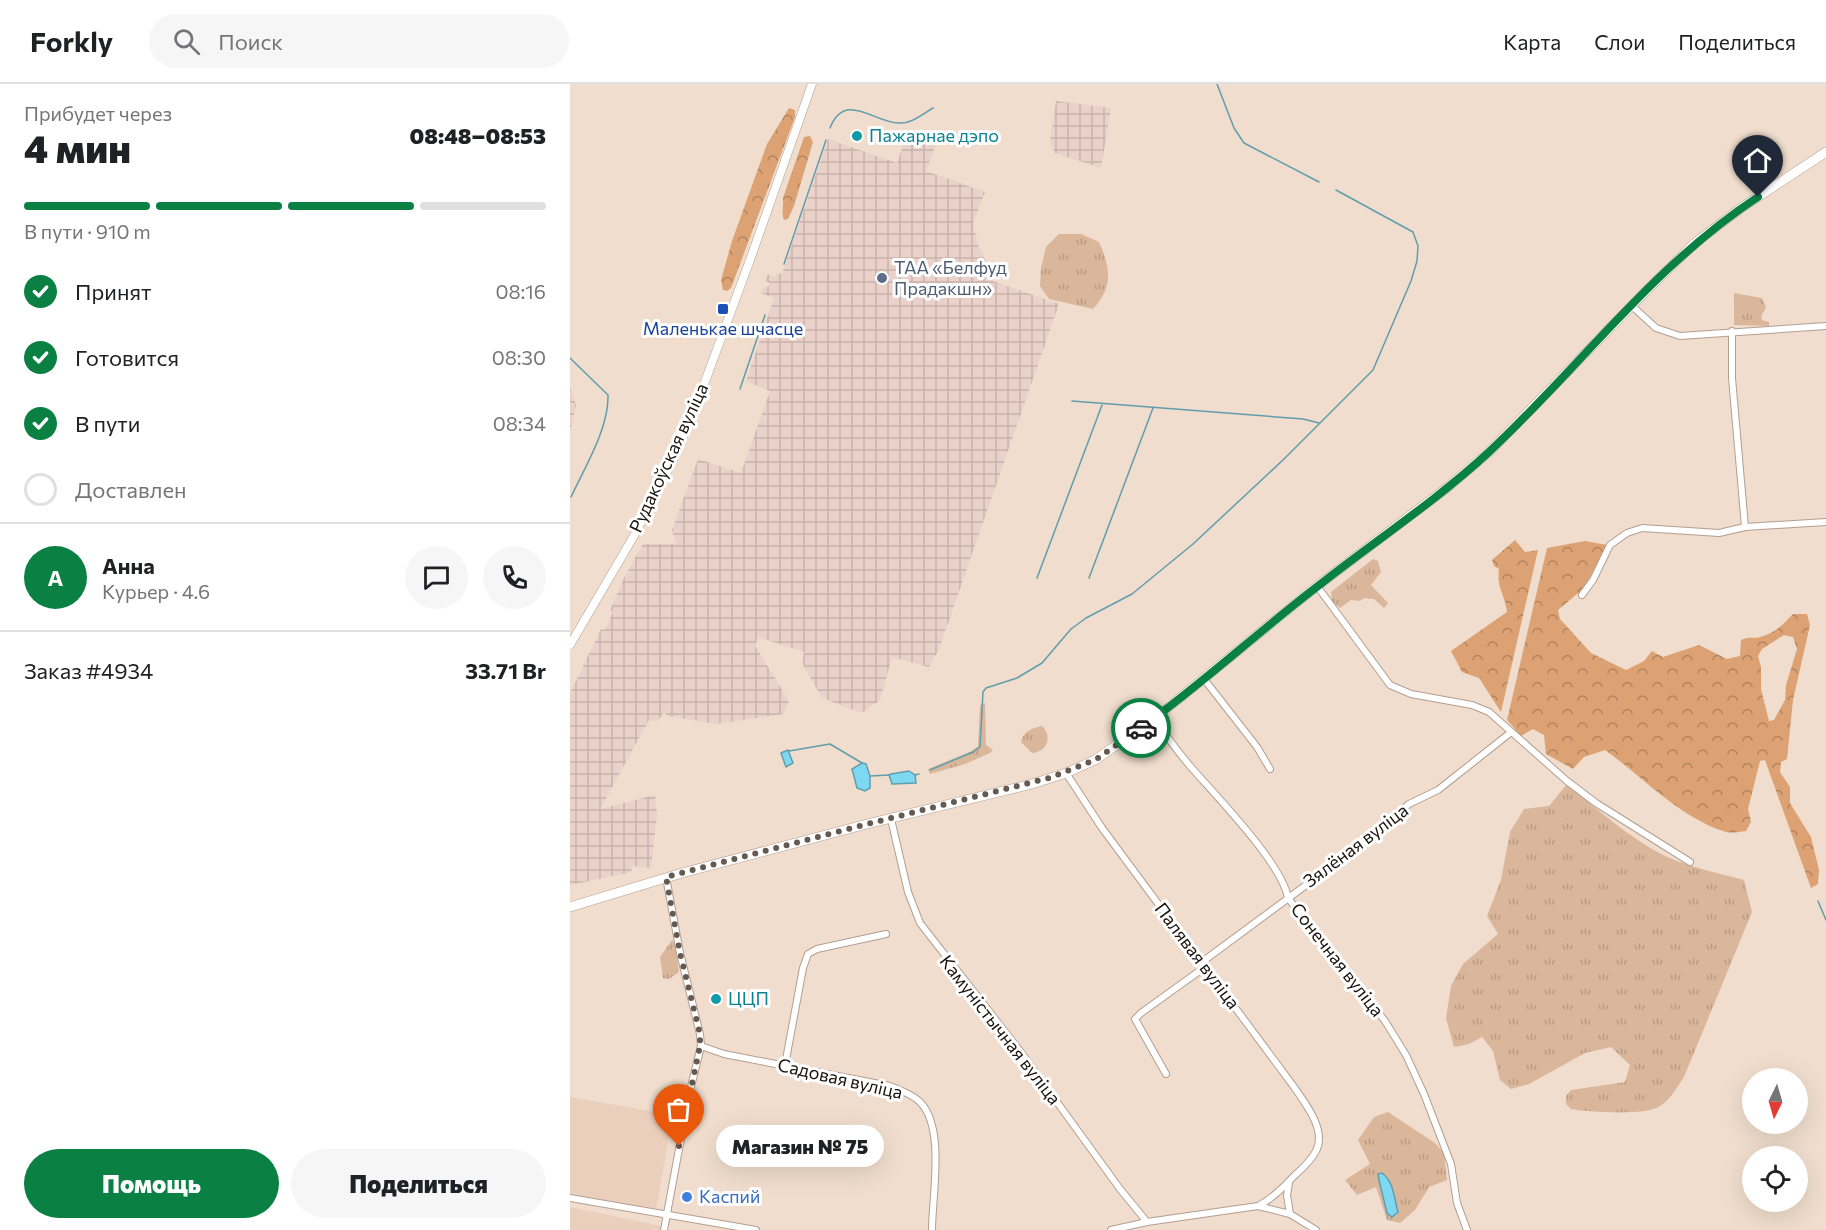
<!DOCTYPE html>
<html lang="ru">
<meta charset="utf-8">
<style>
:root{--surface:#fff;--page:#f6f6f6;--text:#202124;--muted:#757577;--line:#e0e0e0;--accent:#0b8043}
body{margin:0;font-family:Commissioner,sans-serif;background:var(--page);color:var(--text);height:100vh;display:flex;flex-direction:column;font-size:22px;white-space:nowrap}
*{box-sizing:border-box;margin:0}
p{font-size:20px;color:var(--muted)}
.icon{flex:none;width:33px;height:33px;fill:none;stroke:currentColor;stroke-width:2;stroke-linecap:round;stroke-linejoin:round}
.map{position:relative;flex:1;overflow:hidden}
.side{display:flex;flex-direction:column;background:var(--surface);width:570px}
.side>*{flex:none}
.needle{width:39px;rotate:185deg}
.fabs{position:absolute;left:1172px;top:984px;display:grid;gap:12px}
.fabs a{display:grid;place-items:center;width:66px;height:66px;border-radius:50%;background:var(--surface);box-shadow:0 6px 24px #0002;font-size:30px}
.pin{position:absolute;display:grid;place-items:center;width:51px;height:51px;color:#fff;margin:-62px -26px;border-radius:50% 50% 50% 0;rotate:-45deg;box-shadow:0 0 6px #0007}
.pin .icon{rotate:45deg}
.courier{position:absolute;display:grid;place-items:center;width:60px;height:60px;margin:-30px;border:4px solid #0b8043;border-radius:50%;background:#fff;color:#222;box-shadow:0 2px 8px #0007}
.bubble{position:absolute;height:42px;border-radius:21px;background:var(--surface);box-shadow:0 6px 24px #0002;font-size:20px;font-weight:800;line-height:42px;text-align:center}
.headline em{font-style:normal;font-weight:800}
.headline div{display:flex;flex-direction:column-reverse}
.headline{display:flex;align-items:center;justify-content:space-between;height:102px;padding:0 24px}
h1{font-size:39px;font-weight:800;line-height:45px}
.bar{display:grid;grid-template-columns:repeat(4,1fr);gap:9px 6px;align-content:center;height:72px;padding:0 24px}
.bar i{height:8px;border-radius:4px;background:var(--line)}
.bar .on{background:var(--accent)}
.bar p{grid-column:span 4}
.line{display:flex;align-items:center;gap:15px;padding:0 24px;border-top:2px solid var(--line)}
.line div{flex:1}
.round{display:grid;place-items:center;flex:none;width:63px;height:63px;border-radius:32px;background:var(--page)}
ol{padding:0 24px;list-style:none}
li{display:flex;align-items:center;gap:18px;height:66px}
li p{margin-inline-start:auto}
li .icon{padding:6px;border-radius:50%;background:var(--accent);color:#fff;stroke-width:4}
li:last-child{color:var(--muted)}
li i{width:33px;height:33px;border:3px solid var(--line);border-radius:50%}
.cta{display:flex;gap:12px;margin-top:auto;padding:12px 24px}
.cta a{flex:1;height:69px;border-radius:36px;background:var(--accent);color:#fff;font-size:24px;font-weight:800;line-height:69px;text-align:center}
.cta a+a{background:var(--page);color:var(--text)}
header{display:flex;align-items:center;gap:36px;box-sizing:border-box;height:84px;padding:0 30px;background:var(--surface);border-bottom:2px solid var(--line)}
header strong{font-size:28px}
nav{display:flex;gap:33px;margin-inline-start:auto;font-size:21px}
.search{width:420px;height:54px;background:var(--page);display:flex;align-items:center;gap:15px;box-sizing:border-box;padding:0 21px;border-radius:33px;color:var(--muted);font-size:22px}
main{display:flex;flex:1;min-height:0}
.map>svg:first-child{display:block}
.built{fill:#ead0bc}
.industrial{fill:url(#industrial-grid)}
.grass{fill:url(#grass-tufts)}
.forest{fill:url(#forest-crowns);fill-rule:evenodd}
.water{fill:#7fd8f2;stroke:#609dad;stroke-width:1.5}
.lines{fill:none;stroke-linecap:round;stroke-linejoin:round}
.stream{stroke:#609dad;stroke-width:1.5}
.minor-casing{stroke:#b29f91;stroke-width:8}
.tertiary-casing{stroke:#b29f91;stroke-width:9}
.secondary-casing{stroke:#b29f91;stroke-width:10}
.minor{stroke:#fff;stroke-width:6}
.tertiary{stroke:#fff;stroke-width:8}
.secondary{stroke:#fff;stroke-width:9}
.done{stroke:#645a50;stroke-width:6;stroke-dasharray:0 10.8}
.route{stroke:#0b8043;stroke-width:8}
.culture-dot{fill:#0f9aa8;stroke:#fff;stroke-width:2}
.service-dot{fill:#5c6f8a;stroke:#fff;stroke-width:2}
.transit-dot{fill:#1a4fb4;stroke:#fff;stroke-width:2}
.shop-dot{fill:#3f7fe0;stroke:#fff;stroke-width:2}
.labels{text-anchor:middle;stroke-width:6;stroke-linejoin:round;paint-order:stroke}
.culture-label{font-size:18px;fill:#0d838f;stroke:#fff;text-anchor:start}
.service-label{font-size:18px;fill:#4e5e75;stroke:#fff;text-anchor:start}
.transit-label{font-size:18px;fill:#164399;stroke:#fff}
.street-label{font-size:18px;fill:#19130d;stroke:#fff}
.shop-label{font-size:18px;fill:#366cbe;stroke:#fff;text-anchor:start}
</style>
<header>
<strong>Forkly</strong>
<div class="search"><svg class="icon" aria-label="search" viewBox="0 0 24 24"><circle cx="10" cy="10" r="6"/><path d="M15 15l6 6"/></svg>Поиск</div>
<nav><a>Карта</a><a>Слои</a><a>Поделиться</a></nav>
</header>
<main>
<section class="side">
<div class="headline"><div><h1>4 мин</h1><p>Прибудет через</p></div><em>08:48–08:53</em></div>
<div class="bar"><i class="on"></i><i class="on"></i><i class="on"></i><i></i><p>В пути · 910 m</p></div>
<ol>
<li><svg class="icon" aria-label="check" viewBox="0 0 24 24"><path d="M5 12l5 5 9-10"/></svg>Принят<p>08:16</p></li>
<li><svg class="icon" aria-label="check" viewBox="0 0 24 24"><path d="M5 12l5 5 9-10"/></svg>Готовится<p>08:30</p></li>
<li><svg class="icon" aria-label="check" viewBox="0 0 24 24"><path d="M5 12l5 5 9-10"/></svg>В пути<p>08:34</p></li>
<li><i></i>Доставлен</li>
</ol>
<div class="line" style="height:108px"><b class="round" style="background:var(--accent);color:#fff">А</b><div><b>Анна</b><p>Курьер · 4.6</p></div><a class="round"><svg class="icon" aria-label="chat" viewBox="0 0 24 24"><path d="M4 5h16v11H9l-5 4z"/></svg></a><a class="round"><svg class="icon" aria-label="phone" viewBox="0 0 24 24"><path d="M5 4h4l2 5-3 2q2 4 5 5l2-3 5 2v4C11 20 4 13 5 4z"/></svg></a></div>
<div class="line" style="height:78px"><div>Заказ #4934</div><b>33.71 Br</b></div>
<div class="cta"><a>Помощь</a><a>Поделиться</a></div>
</section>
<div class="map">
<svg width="1256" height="1146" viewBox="0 0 1256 1146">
<defs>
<pattern id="industrial-grid" width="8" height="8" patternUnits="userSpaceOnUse" patternTransform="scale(1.5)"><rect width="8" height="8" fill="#ead1c9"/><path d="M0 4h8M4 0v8" fill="none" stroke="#c8b3ab"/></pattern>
<pattern id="grass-tufts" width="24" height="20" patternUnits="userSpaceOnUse" patternTransform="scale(1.5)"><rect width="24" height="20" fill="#dab69a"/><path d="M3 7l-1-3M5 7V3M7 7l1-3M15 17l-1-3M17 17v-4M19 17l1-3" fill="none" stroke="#ba9c84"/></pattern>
<pattern id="forest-crowns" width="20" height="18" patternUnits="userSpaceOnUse" patternTransform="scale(1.5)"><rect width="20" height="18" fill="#dca273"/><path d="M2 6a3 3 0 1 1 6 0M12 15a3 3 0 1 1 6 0" fill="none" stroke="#b2835d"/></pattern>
</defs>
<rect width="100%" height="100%" fill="#f0ddcd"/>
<g class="built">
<path d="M0,1013L103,1031L86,1125L0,1110Z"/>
<path d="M0,1123L91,1142L90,1146H0Z"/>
</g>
<g class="industrial">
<path d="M486,17L541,24L531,84L485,69L480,58Z"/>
<path d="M337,50L366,60L356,87L415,108L403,139L408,161L418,182L415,188L417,195L489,220L369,565L359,583L322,573L310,616L292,629L252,614L232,579L234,568L188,553L185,562L219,617L213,630L146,640L98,632L94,628L88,637L79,636L30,725L85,711L87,731L81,784L61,782L62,788L0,801V609L31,545L35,546L43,528L40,526L54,494L73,460H106L102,446L128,375L171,389L200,307L176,297L204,214L191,209L194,202L198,203L200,199L195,197L198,190L205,193L207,189L212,190L258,55L327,79Z"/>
<path d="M0,303L6,321L0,349Z"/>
</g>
<g class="grass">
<path d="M489,150H511L529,158C541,184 543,204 523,225L479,215L470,202L471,184L476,163Z"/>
<path d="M1164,209L1192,214L1196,223C1194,229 1190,230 1192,236L1199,238V242L1164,241Z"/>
<path d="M803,475L808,477L811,488L801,501L818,519L814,524L804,515L794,514L790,517L781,516L770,524L762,517L761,508Z"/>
<path d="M415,619L416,661L423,666L420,669L395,680L360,690L358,685L402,667L408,662L410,621Z"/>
<path d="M472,642C483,653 477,668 462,669L451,658C454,646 461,645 472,642Z"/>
<path d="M997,700C1027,726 1070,763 1107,777C1128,785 1152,790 1174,796L1182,828L1114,993C1107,1003 1101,1015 1090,1022C1077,1032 1018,1028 1001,1025L996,1020V1012L1001,1006L1055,998L1060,981L1041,963L1015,969L959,1000L941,1005L930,996L923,967L912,953L899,960L884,963L876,934L881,902L893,880L928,850L917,832L931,796L940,748L954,725L979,722Z"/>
<path d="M102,856L105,859L109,888L99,895L93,894L90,873Z"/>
<path d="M818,1028L865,1059L874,1069L877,1096L859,1103L845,1126L830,1139L817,1136L806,1103L787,1111L775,1096L800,1080L788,1056L804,1033Z"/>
</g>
<g class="forest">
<path d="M219,24L225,26V33L161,204L157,207L153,206L151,196L162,157L197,60Z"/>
<path d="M240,52L243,58L224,122L218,135L214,136C211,128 214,122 213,114L234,53Z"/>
<path d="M945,456L955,468L968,466L931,628L909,594L892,588L881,567L937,528C935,510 926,504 929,485L924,482L922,476Z"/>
<path d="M1015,457L1037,461L1014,504L988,526L990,535L1021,569L1056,586L1074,577L1082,567L1093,573L1129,561L1157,575L1170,572L1171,556C1179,552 1183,555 1190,553C1205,549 1213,541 1223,530H1237L1240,541L1223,616L1217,675L1211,678L1210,688L1220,703V719L1241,753L1249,786L1248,800L1241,804L1195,676L1190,677L1178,725L1181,738L1176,747C1169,748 1160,750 1153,747C1108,732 1073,693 1035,666L1014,673L1003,685L976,670L974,651L963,645L951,652L937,636L977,464ZM1214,551L1223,553L1227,565L1216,601L1215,616L1204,636L1199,637L1191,605V583L1188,572L1192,565Z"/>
</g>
<g class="water">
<path d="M218,666L223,679L216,683L211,669Z"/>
<path d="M292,679L296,680L300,692V704L295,707L287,704L282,685Z"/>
<path d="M339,687L345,691L346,699L322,700L319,691L321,690Z"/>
<path d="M812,1089C824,1098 824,1114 828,1128L822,1133L817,1129L809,1096L808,1090Z"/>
</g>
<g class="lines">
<g class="stream">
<path d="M647,0L664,44L674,59L749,98"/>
<path d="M260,44C275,6 304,39 329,39C341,40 353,30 363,24"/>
<path d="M214,180L256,56"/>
<path d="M0,274L38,311C39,344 15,383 1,413"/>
<path d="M170,305L195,231"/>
<path d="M502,317L733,335L749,339"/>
<path d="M467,494L532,321"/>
<path d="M519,494L583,324"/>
<path d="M219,667L260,660L292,679"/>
<path d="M360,686L403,668L410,663L413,608L416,604L447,594L472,579L501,545L516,534L562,510L623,460L713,376L803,286L841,197L847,177L848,162L843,148L766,106"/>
<path d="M345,691L349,690"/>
<path d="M300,692L319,691"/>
<path d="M1248,817L1256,836"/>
</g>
<g class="minor-casing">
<g id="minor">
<path d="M1062,222L1086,244L1110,252L1256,242"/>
<path d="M1162,247V294L1175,443"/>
<path d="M747,502L820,601L841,610L902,621L919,628L997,697L1026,719L1120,778"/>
<path d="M1012,511L1023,496L1040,461L1057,449L1072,444L1149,449L1175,443L1256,438"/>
<path d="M634,595L687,663L700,685"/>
<path d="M584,635C596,651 607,667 620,682C645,711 712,779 718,814L815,937L836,971L854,1010L881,1080L887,1119L897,1146"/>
<path d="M496,689L532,744L724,1003C735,1019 757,1046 746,1067C741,1077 732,1085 724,1092C713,1104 702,1115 688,1122L577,1138L541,1146"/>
<path d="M321,735L338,808L350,839L450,967L550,1105L577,1138"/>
<path d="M632,878L797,756L839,720L868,706L940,649"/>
<path d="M131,962L154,970L320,1002C330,1006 341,1010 349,1017C376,1042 362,1112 362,1146"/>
<path d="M215,981L233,884L238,870L247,865L316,850"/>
<path d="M596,990L565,935L571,929L635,883"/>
<path d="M719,1099L717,1111L720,1130L746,1146"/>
<path d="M0,1114L186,1146"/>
<path d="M688,1122L720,1130"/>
<path d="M94,1146L119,1011L131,962L130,950L110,869L96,793"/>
</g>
</g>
<g class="tertiary-casing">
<path id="tertiary" d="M0,561L65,450L103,376L126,322L180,176L242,0"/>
</g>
<g class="secondary-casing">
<path id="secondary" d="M0,823L112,789L297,740L462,700L496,689L525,676L584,635L747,502L878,403L919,368L1079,204L1125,159L1171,124L1256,68"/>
</g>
<use href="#minor" class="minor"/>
<use href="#tertiary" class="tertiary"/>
<use href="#secondary" class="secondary"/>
</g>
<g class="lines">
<path class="done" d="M109,1062L130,962V950L110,869L96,793L274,746L479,694L525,676L571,644"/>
<path class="route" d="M571,644C632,600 688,548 748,502C805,457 866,417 919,368C1009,284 1084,181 1188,113"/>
</g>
<g class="culture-dot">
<circle cx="287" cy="52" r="6"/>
<circle cx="146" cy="915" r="6"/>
</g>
<circle class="service-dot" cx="312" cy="194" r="6"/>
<rect class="transit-dot" x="147" y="219" width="12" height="12" rx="3"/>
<circle class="shop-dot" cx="117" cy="1113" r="6"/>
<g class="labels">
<g class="culture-label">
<text x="299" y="58">Пажарнае дэпо</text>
<text x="158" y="921">ЦЦП</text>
</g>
<g class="service-label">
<text x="324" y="190">ТАА «Белфуд<tspan x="324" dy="21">Прадакшн»</tspan></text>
</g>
<g class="transit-label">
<text x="153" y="251">Маленькае шчасце</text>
</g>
<g class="street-label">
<text transform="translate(99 374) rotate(-65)" y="6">Рудакоўская вуліца</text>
<text transform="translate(786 762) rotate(-37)" y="6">Зялёная вуліца</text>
<text transform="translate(627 872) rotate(53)" y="6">Палявая вуліца</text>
<text transform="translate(767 876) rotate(52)" y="6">Сонечная вуліца</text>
<text transform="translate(430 946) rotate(52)" y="6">Камуністычная вуліца</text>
<text transform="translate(270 995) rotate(13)" y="6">Садовая вуліца</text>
</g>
<g class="shop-label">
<text x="129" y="1119">Каспий</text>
</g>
</g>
</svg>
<div class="fabs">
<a><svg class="needle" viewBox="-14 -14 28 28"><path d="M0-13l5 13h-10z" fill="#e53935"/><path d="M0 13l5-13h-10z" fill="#757577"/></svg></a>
<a><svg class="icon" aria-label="locate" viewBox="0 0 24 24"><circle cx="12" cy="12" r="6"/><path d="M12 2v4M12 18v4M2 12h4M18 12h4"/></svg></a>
</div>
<div class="pin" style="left:109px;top:1062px;background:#ea580c"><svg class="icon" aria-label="bag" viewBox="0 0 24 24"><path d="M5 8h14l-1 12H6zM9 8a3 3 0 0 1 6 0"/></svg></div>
<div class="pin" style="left:1188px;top:113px;background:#1f2937"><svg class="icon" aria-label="home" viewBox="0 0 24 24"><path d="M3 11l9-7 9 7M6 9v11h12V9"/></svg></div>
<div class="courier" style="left:571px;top:644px"><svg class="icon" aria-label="car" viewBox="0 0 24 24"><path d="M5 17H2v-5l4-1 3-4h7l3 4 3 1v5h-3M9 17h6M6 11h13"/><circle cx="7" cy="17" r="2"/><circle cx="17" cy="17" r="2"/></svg></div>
<div class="bubble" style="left:146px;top:1041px;width:168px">Магазин № 75</div>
</div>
</main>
